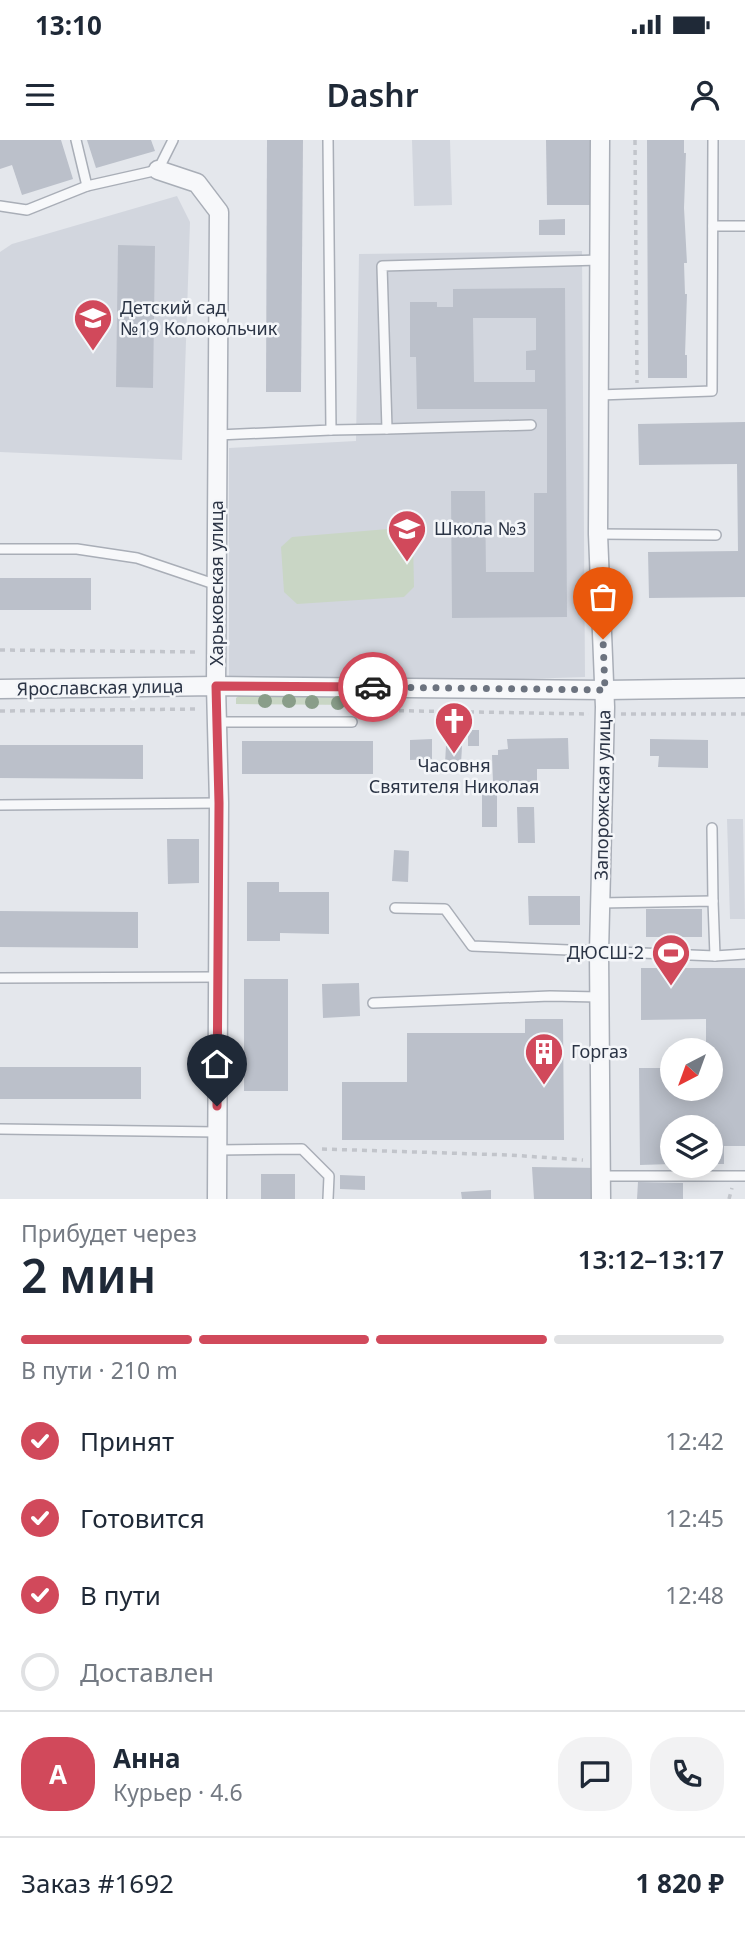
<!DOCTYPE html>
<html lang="ru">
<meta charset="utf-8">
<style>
:root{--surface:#fff;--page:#f2f2f3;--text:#1f2937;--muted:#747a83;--line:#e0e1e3;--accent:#d1495b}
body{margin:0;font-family:"Noto Sans",sans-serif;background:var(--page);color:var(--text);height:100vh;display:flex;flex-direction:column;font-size:26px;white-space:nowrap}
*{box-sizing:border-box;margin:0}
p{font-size:23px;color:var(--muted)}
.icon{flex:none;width:38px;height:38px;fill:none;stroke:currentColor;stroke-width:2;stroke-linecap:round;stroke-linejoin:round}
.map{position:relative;height:1059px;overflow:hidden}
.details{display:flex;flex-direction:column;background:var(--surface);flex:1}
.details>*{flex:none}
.needle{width:46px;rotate:221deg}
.controls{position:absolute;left:660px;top:898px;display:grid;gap:14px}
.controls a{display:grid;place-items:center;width:63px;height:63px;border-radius:50%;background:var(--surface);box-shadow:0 4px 18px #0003;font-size:35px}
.pin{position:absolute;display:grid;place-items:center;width:60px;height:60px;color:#fff;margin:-72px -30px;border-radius:50% 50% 50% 0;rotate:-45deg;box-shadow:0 0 7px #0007}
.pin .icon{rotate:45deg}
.courier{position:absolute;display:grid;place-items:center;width:70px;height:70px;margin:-35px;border:5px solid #d1495b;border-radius:50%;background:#fff;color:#222;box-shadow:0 2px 9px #0007}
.head em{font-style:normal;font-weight:600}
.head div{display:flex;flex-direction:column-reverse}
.head{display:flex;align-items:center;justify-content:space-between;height:119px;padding:0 21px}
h1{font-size:46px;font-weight:600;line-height:52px}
.bar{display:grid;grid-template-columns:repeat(4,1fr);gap:10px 7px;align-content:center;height:84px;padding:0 21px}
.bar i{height:9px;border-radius:5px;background:var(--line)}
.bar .active{background:var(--accent)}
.bar p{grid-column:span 4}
.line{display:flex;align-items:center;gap:18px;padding:0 21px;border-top:2px solid var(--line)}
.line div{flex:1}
.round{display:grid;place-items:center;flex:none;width:74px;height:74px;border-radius:28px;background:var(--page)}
ol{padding:0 21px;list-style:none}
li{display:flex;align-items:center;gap:21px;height:77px}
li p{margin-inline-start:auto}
li .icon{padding:7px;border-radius:50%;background:var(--accent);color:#fff;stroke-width:4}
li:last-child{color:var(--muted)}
li i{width:38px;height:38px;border:4px solid var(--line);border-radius:50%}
.status{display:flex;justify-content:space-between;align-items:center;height:49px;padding:0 35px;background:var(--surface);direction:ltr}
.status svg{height:19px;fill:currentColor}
header{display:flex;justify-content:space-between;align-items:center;height:91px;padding:0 21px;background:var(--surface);font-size:32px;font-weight:600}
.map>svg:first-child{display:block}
.built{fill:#d2d6de}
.green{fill:#c9d6c5}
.building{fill:#bbc0ca;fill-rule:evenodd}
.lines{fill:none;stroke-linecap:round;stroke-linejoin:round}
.lane-casing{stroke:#a9aeb7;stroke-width:12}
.street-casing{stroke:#a9aeb7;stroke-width:21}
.path{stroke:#c2c5cb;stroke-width:3.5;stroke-dasharray:5 5;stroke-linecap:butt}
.lane{stroke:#f7f8fa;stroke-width:9}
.street{stroke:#f7f8fa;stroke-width:18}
.tree{fill:#899d89}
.done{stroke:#6c737f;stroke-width:7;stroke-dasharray:0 12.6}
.route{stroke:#d1495b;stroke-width:9}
.labels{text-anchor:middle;stroke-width:5;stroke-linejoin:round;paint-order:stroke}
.poi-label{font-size:18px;fill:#2b3445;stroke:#f4f6f9;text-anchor:start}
.street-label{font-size:18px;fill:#2b3445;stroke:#f4f6f9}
</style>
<div class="status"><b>13:10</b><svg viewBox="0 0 49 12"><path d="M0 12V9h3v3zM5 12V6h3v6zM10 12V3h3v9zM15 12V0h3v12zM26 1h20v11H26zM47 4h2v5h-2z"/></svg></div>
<header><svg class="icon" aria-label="menu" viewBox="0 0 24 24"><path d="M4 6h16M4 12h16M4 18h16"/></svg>Dashr<svg class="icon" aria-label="person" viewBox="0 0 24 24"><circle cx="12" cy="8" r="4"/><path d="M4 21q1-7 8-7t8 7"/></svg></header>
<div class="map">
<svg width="745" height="1059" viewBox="0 0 745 1059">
<rect width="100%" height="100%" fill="#e4e7ec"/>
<g class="built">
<path d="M412,0H450L452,65L414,66Z"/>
<path d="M177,56L190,82L182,320L0,312V112L12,104Z"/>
<path d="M582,111L585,537L229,548V308L356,301L359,114Z"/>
<path d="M727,679H743L745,779H730Z"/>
</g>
<g class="green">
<path d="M400,388L413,400L414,447L404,457L297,464L284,452L281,407L292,397Z"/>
<path d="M240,555L361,556L362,565L236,564V558Z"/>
</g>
<g class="building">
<path d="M0,0H61L73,39L22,55L12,25L0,29Z"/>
<path d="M87,0H151L155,11L96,28Z"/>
<path d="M267,0H303L301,252H266Z"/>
<path d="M546,0H595L596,65H547Z"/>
<path d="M647,0H684V13H686L684,68L687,123H684L685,154H687L685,215H687V238H648Z"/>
<path d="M565,79V95H539V80Z"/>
<path d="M118,105L155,106L153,248L116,247Z"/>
<path d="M565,148L567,477L452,478L451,351H485L486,432H534V353H547V269H417L416,217H410V162H437V167H453V149ZM473,178H536V210L526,211V230H535V242H474Z"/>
<path d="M745,282V457L649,458L648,412L738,411L737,324L639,325L638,284Z"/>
<rect x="0" y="438" width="91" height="32"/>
<rect x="468" y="590" width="11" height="16"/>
<path d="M568,598L569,629H537V642L493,643L492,615H498V610L508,609L507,599Z"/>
<path d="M432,599V619L410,620V600Z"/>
<path d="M650,599L708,600V628L658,627L659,616H650Z"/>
<rect x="242" y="601" width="131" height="33"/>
<path d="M0,605H143V639L0,638Z"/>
<path d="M446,606H462L461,624L445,623Z"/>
<rect x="482" y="647" width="15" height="40"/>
<path d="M517,667H534L535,703H518Z"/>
<path d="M167,699H199V743L168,744Z"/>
<path d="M394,710L409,711L408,742L392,741Z"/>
<path d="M247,742H279V752H329V794L280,793V801H247Z"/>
<path d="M528,756H580V785H529Z"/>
<rect x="646" y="769" width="56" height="28"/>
<path d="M0,771L138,772V808L0,807Z"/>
<path d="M641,828H745V1006H724V1024H710V987H672V1024L640,1025L639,928H672V948H710V910H676V904H706V879L641,880Z"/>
<rect x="244" y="839" width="44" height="112"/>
<path d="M359,843L360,876L323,878L322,844Z"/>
<path d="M525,879H563L564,1000H342V942H407V893H525Z"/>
<rect x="0" y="927" width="141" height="32"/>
<path d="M532,1027L600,1028L601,1059H534Z"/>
<rect x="261" y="1034" width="34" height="25"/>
<path d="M340,1035L365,1036V1050L340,1049Z"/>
<path d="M638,1042L683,1043V1059H637Z"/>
<path d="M491,1050V1059H462L461,1052Z"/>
</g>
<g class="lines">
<g class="lane-casing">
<g id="lane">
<path d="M76,0L87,46"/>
<path d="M0,66L27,70L87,46L158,30L173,0"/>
<path d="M713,86H745"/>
<path d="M599,255L712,251L713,0"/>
<path d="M387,289L531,285"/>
<path d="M331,290L387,289L382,126L600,120"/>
<path d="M218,295L331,290L328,0"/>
<path d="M598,394L716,395"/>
<path d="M0,409H77L137,418L217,445"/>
<path d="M216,582H352"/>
<path d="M0,665L219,663"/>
<path d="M712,688L713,761"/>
<path d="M600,763L713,761L715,816"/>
<path d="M395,768L445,769L472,806L715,816L745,814"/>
<path d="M0,838L218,837"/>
<path d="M373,863L550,856L599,857"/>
<path d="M0,989L217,992"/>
<path d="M218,1010L302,1009L329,1036L328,1059"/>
<path d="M600,1036H745"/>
</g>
</g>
<g class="street-casing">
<g id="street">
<path d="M600,0L598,394L605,567L599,812L601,1059"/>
<path d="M158,30L197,43L219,72L216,546L219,663L217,1059"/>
<path d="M0,549L216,546L605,550L745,548"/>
</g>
</g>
<g class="path">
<path d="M635,0L637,243"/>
<path d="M0,510L198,512"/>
<path d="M359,570L589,574"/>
<path d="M0,571L200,569"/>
<path d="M621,574H745"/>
<path d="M322,1009L509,1015L583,1020"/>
<path d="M729,1059L732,1048"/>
</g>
<use href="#lane" class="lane"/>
<use href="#street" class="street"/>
</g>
<g class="tree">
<circle cx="265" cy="561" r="7"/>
<circle cx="289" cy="561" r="7"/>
<circle cx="312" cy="562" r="7"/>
<circle cx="338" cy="563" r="7"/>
</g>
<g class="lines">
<path class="done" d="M373,547L605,550L603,499"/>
<path class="route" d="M217,966L219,663L216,546L373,547"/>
</g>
<defs>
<g id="school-pin" transform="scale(2.0125)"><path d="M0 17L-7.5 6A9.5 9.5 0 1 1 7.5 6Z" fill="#d1495b" stroke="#f4f6f9"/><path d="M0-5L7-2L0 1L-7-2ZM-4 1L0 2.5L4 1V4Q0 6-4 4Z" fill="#fff"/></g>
<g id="church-pin" transform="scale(2.0125)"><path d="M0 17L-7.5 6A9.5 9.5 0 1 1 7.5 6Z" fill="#d1495b" stroke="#f4f6f9"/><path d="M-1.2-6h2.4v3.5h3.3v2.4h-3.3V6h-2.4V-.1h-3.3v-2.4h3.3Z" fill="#fff"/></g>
<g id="stadium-pin" transform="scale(2.0125)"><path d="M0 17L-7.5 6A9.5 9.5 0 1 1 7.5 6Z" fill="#d1495b" stroke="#f4f6f9"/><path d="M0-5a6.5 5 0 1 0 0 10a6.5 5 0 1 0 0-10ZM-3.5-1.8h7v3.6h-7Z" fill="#fff"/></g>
<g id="building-pin" transform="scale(2.0125)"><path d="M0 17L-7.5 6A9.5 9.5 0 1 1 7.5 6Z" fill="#d1495b" stroke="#f4f6f9"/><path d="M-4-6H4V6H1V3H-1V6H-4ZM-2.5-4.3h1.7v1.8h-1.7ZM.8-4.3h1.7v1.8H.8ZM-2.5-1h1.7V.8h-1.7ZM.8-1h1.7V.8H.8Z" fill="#fff"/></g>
</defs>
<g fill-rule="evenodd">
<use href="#school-pin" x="93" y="178"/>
<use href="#school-pin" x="407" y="389"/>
<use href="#church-pin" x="454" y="581"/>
<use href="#stadium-pin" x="671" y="813"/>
<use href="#building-pin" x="544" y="912"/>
</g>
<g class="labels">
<g class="poi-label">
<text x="120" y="174">Детский сад<tspan x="120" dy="21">№19 Колокольчик</tspan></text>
<text x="434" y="395">Школа №3</text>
<text x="454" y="632" text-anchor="middle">Часовня<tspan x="454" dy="21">Святителя Николая</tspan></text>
<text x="644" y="819" text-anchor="end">ДЮСШ-2</text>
<text x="571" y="918">Горгаз</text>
</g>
<g class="street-label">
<text transform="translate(217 443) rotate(-90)" y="6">Харьковская улица</text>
<text transform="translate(100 548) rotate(-1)" y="6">Ярославская улица</text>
<text transform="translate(603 655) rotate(-89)" y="6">Запорожская улица</text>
</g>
</g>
</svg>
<div class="controls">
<a><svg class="needle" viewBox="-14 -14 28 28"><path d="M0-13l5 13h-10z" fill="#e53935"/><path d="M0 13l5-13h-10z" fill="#747a83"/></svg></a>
<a><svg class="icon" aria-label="layers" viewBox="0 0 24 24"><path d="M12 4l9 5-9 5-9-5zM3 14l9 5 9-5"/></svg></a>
</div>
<div class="pin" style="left:603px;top:499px;background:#ea580c"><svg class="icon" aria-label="bag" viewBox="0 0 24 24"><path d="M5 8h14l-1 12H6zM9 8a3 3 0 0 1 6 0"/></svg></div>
<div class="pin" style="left:217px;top:966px;background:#1f2937"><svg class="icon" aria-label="home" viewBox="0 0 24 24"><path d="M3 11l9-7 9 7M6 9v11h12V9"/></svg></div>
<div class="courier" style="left:373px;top:547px"><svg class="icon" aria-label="car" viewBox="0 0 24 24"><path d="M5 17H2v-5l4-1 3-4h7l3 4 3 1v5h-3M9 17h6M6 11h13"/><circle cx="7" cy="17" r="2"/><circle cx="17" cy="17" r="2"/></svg></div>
</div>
<section class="details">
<div class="head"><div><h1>2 мин</h1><p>Прибудет через</p></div><em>13:12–13:17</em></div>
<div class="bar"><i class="active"></i><i class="active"></i><i class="active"></i><i></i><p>В пути · 210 m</p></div>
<ol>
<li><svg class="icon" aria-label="check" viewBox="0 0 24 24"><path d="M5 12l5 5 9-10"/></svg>Принят<p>12:42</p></li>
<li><svg class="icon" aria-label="check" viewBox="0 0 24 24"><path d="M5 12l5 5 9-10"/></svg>Готовится<p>12:45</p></li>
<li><svg class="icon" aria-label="check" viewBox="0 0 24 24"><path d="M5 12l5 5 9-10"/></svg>В пути<p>12:48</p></li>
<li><i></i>Доставлен</li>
</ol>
<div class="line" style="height:126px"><b class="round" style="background:var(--accent);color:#fff">А</b><div><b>Анна</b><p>Курьер · 4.6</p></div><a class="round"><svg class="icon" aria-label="chat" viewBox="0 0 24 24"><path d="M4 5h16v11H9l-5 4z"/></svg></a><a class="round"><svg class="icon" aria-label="phone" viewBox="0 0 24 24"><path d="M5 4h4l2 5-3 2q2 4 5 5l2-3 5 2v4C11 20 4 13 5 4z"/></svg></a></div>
<div class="line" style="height:91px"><div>Заказ #1692</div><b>1 820 ₽</b></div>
</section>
